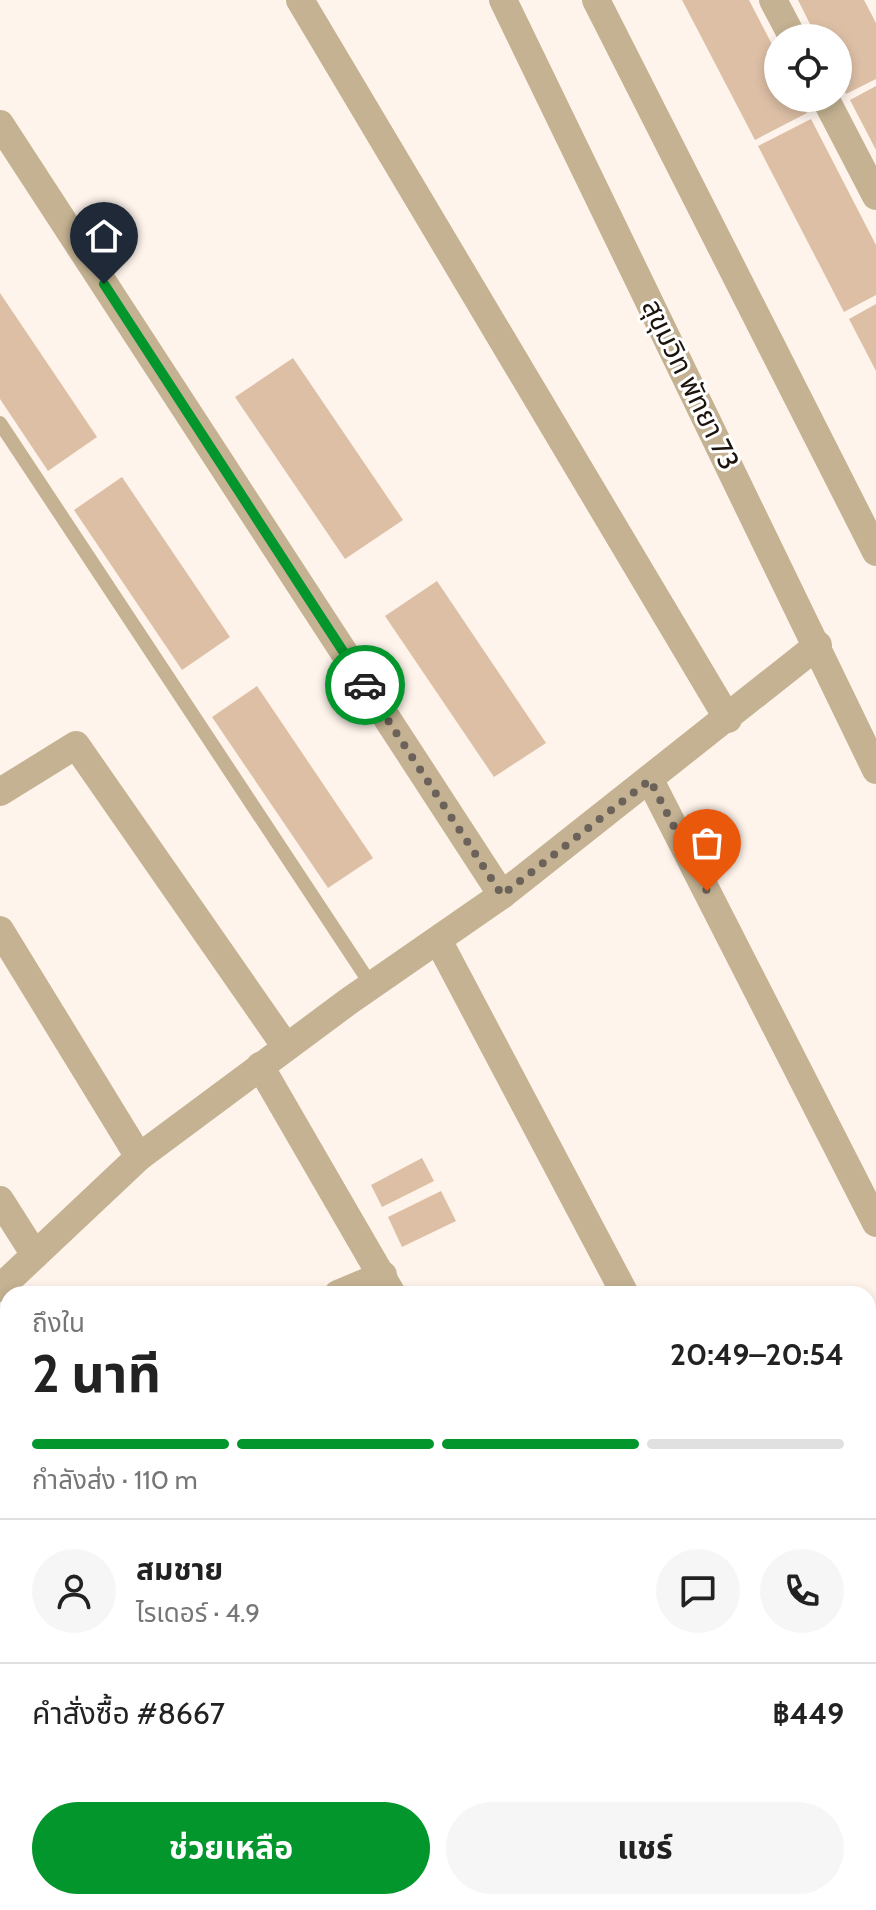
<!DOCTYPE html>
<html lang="th">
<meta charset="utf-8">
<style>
:root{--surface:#fff;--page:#f6f6f6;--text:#222;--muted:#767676;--line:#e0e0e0;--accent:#02962c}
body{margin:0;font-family:Cabin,"Noto Sans Thai",sans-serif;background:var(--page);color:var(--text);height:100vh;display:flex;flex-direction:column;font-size:30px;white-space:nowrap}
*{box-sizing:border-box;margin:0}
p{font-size:26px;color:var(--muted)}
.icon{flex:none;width:44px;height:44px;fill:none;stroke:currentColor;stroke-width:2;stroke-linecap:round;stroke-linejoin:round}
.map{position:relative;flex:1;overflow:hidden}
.drawer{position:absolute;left:0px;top:1286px;width:876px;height:624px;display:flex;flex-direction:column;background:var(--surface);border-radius:24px 24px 0 0;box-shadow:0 4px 12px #0003}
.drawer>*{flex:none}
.controls{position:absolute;left:764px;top:24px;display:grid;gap:16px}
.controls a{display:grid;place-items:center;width:88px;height:88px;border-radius:50%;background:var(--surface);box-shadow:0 4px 12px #0003;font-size:40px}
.pin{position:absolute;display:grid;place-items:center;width:68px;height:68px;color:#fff;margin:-82px -34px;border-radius:50% 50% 50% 0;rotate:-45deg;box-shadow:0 0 8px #0007}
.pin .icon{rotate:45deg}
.courier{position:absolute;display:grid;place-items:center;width:80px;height:80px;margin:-40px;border:6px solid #02962c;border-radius:50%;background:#fff;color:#222;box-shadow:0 2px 10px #0007}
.overview em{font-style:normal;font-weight:700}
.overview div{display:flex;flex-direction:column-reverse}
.overview{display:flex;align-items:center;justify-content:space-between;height:136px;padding:0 32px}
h1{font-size:52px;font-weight:700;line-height:60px}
.bar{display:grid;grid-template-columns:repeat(4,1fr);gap:12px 8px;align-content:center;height:96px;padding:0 32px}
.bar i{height:10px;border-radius:6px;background:var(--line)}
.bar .on{background:var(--accent)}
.bar p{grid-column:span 4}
.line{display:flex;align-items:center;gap:20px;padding:0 32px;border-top:2px solid var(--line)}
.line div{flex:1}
.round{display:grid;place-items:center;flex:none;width:84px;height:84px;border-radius:42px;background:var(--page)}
.primary-button{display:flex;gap:16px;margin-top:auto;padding:16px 32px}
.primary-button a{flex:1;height:92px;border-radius:48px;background:var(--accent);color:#fff;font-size:32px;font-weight:700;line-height:92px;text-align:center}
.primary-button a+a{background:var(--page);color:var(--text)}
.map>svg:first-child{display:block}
.building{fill:#ddbfa6}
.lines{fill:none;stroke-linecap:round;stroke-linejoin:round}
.service{stroke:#c4b292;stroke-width:14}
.minor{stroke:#c4b292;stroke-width:28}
.tertiary{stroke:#c4b292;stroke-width:34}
.rail-casing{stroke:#4e453e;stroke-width:9}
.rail{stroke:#fff;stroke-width:6;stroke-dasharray:18;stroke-linecap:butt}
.done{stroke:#6b625a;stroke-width:8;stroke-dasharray:0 14.4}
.route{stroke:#02962c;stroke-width:10}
.labels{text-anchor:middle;stroke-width:6;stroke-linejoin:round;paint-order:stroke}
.street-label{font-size:28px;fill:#1c130c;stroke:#fff}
</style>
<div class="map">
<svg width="876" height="1910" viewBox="0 0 876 1910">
<rect width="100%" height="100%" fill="#fef4ec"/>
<g class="building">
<path d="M682,0H749L778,56V98H799L807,113L755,140Z"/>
<path d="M798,0H864L876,23V79L846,94L838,78V38H817Z"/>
<path d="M876,86V150L850,100Z"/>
<path d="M811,119L876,245V295L844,312L758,146Z"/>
<path d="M0,293L97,437L48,471L0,399Z"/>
<path d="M876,304V371L849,319Z"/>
<path d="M293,358L403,520L345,559L235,397Z"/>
<path d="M122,477L230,637L182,670L74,510Z"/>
<path d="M437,581L546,743L494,777L385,616Z"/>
<path d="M257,686L373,858L328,888L212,717Z"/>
<path d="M422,1158L434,1181L382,1207L371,1185Z"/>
<path d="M441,1191L456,1221L402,1247L388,1217Z"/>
<path d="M162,1902H198L182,1910H166Z"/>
</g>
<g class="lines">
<path class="service" d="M0,423L372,986"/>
<g class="minor">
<path d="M300,0L728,719"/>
<path d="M503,0L876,770"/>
<path d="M596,0L876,552"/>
<path d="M773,0L793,38"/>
<path d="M825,98L876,196"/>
<path d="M0,124L502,895"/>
<path d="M650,780L876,1223"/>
<path d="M0,792L76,745L286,1047"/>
<path d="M0,930L139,1157"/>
<path d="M438,940L625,1294"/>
<path d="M260,1066L392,1294"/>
<path d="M0,1200L35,1255"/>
<path d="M0,1288L139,1157L349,1001L502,895L818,645"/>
<path d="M338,1294L383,1275"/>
<path d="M0,1441L8,1437"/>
<path d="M0,1649L8,1646"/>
<path d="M0,1790L8,1796"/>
<path d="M0,1899L8,1893"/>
<path d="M132,1902L140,1910"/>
<path d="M411,1910L431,1902"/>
</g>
<g class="tertiary">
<path d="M868,1835L876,1830"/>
<path d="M765,1910L776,1902"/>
</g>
<g class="rail-casing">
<g id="rail">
<path d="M868,1895L876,1890"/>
<path d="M848,1910L859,1902"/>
</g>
</g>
<use href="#rail" class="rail"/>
</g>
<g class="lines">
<path class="done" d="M365,685L502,895L650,780L707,891"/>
<path class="route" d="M104,284L365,685"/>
</g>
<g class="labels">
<g class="street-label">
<text transform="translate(691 384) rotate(64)" y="10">สุขุมวิท พัทยา 73</text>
</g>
</g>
</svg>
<div class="controls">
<a><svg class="icon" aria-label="locate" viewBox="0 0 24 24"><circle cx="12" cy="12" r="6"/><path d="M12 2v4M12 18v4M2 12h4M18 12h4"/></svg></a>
</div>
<div class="pin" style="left:707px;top:891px;background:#ea580c"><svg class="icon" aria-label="bag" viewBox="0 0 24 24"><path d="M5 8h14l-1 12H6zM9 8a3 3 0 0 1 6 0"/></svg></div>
<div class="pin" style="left:104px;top:284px;background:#1f2937"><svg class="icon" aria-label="home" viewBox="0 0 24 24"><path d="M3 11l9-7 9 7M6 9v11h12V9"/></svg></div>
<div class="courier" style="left:365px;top:685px"><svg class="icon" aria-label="car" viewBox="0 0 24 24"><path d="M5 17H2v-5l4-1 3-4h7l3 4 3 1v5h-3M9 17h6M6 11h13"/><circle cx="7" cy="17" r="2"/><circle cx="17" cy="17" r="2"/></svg></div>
<section class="drawer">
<div class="overview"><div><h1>2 นาที</h1><p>ถึงใน</p></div><em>20:49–20:54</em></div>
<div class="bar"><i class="on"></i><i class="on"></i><i class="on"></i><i></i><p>กำลังส่ง · 110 m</p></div>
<div class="line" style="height:144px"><a class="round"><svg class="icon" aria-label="person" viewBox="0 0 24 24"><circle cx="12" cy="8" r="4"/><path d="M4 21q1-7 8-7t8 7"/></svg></a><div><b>สมชาย</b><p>ไรเดอร์ · 4.9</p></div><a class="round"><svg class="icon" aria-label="chat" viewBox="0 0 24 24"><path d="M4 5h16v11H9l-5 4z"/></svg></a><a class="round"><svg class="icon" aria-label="phone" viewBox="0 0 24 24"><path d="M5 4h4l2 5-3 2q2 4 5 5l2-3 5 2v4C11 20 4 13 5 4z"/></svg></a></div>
<div class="line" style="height:104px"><div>คำสั่งซื้อ #8667</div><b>฿449</b></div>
<div class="primary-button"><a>ช่วยเหลือ</a><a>แชร์</a></div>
</section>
</div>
